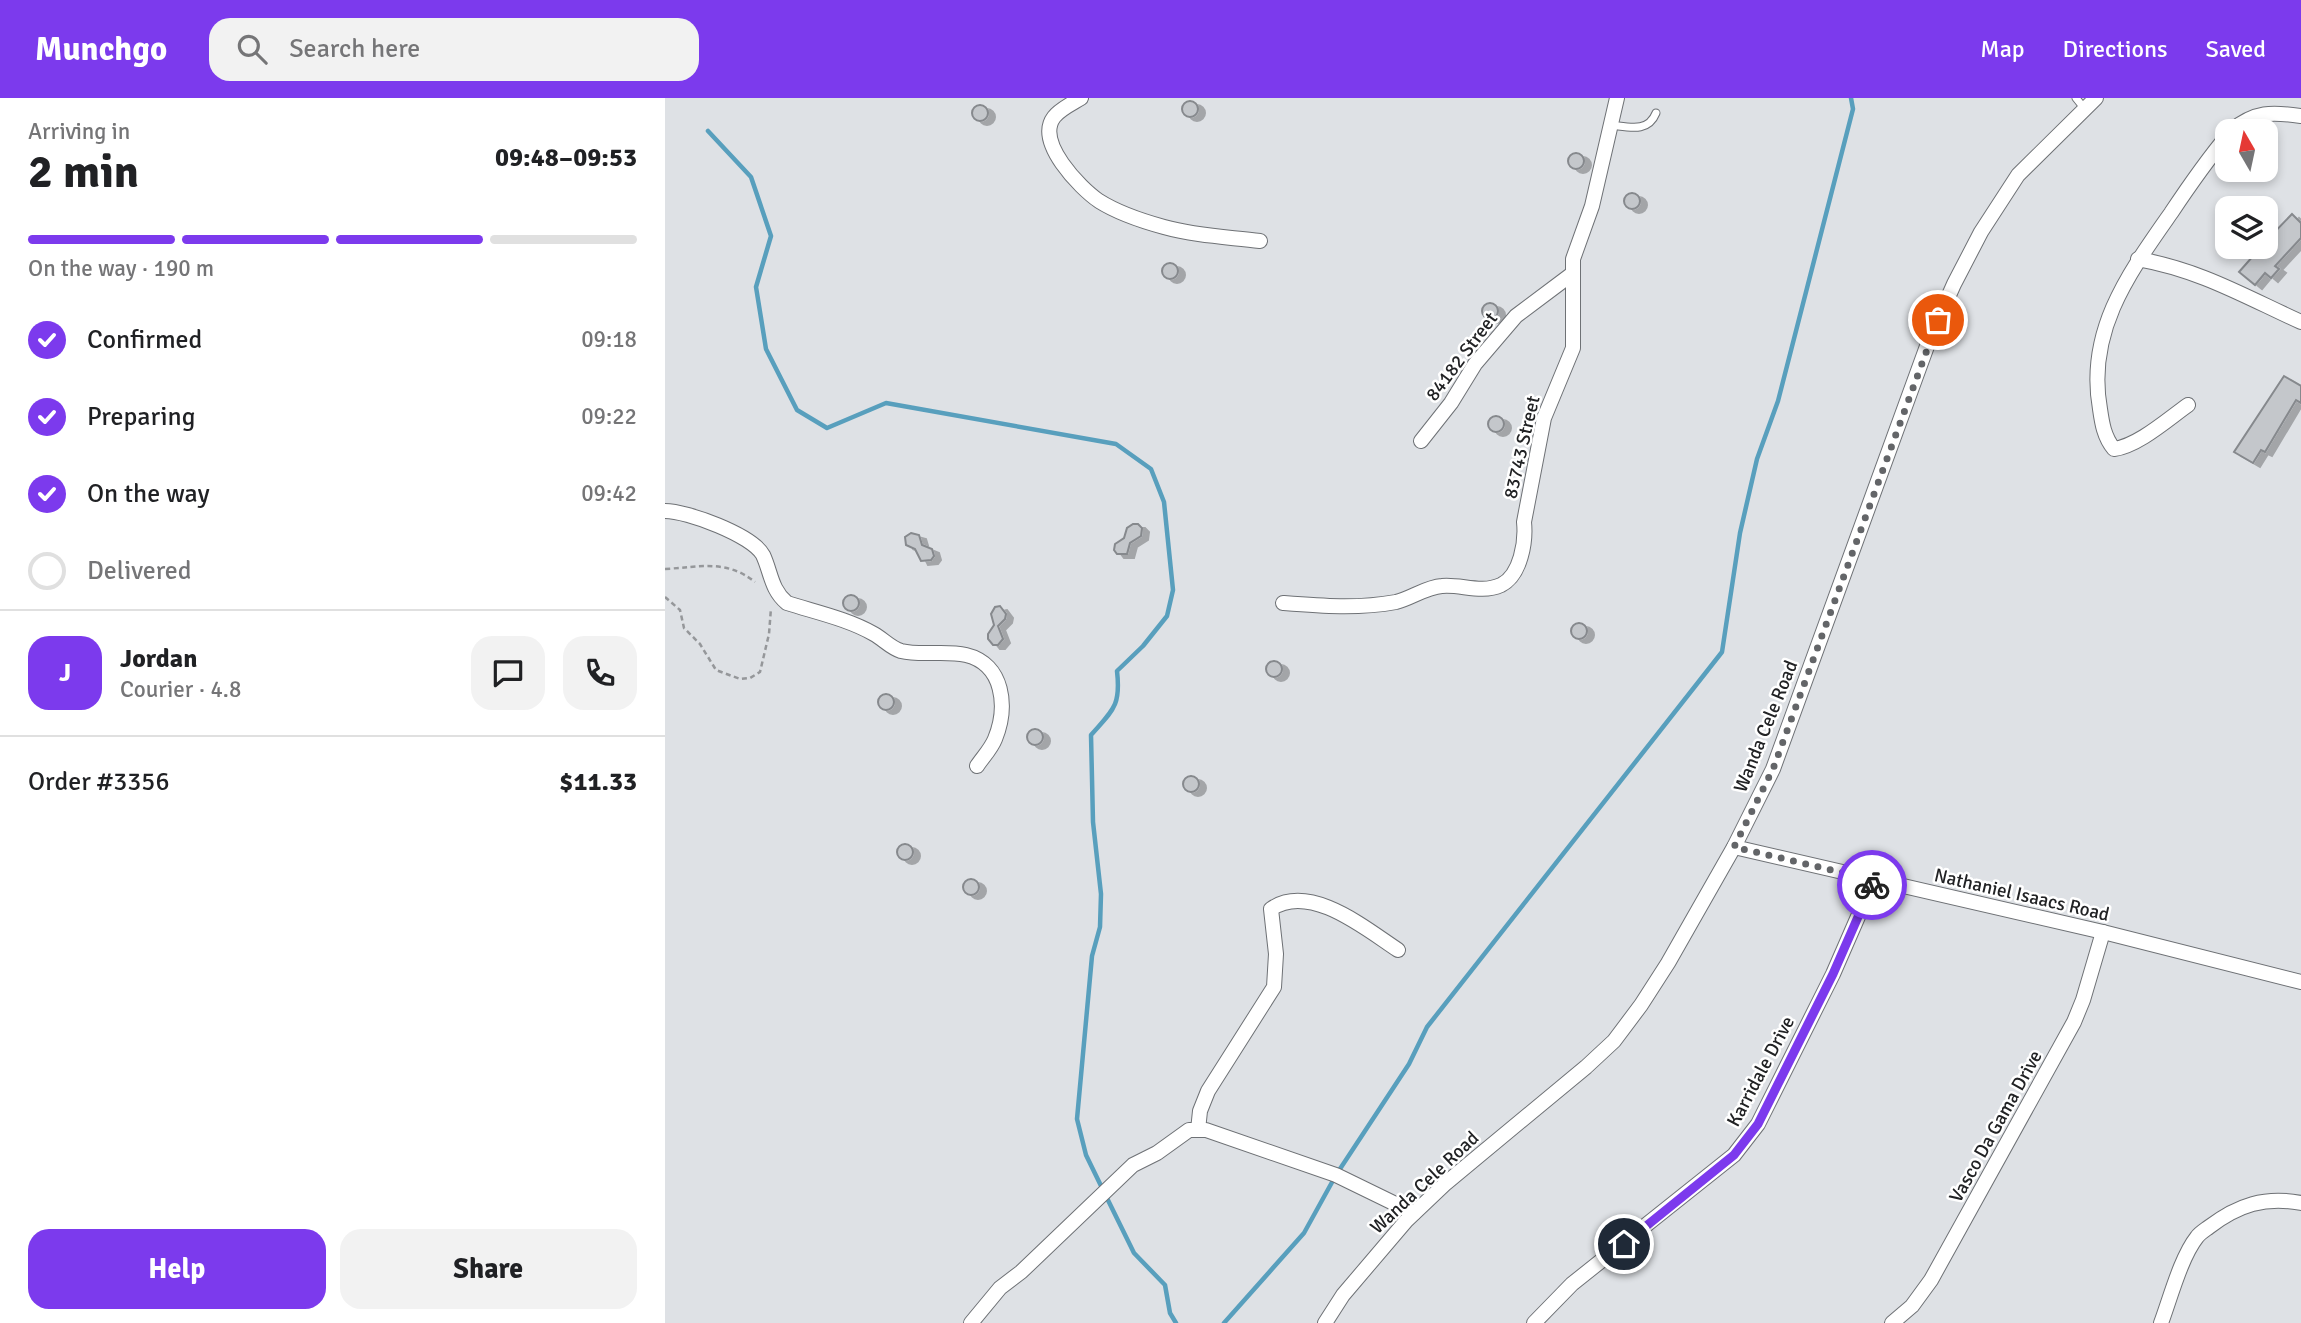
<!DOCTYPE html>
<meta charset="utf-8">
<style>
:root{--surface:#fff;--page:#f2f2f2;--text:#202124;--muted:#757577;--line:#e0e0e0;--accent:#7c3aed}
body{margin:0;font-family:Signika,sans-serif;background:var(--page);color:var(--text);height:100vh;display:flex;flex-direction:column;font-size:26px;white-space:nowrap}
*{box-sizing:border-box;margin:0}
p{font-size:23px;color:var(--muted)}
.icon{flex:none;width:38px;height:38px;fill:none;stroke:currentColor;stroke-width:2;stroke-linecap:round;stroke-linejoin:round}
.map{position:relative;flex:1;overflow:hidden}
.side{display:flex;flex-direction:column;background:var(--surface);width:665px}
.side>*{flex:none}
.needle{width:46px;rotate:351deg}
.fabs{position:absolute;left:1550px;top:21px;display:grid;gap:14px}
.fabs a{display:grid;place-items:center;width:63px;height:63px;border-radius:14px;background:var(--surface);box-shadow:0 4px 10px #0003;font-size:35px}
.pin{position:absolute;display:grid;place-items:center;width:60px;height:60px;color:#fff;margin:-30px;border:4px solid #fff;border-radius:50%;box-shadow:0 2px 7px #0007}
.courier{position:absolute;display:grid;place-items:center;width:70px;height:70px;margin:-35px;border:5px solid #7c3aed;border-radius:50%;background:#fff;color:#222;box-shadow:0 2px 9px #0007}
.headline em{font-style:normal;font-weight:700}
.headline div{display:flex;flex-direction:column-reverse}
.headline{display:flex;align-items:center;justify-content:space-between;height:119px;padding:0 28px}
h1{font-size:46px;font-weight:700;line-height:52px}
.bar{display:grid;grid-template-columns:repeat(4,1fr);gap:10px 7px;align-content:center;height:84px;padding:0 28px}
.bar i{height:9px;border-radius:5px;background:var(--line)}
.bar .current{background:var(--accent)}
.bar p{grid-column:span 4}
.line{display:flex;align-items:center;gap:18px;padding:0 28px;border-top:2px solid var(--line)}
.line div{flex:1}
.round{display:grid;place-items:center;flex:none;width:74px;height:74px;border-radius:21px;background:var(--page)}
ol{padding:0 28px;list-style:none}
li{display:flex;align-items:center;gap:21px;height:77px}
li p{margin-inline-start:auto}
li .icon{padding:7px;border-radius:50%;background:var(--accent);color:#fff;stroke-width:4}
li:last-child{color:var(--muted)}
li i{width:38px;height:38px;border:4px solid var(--line);border-radius:50%}
.action{display:flex;gap:14px;margin-top:auto;padding:14px 28px}
.action a{flex:1;height:80px;border-radius:21px;background:var(--accent);color:#fff;font-size:28px;font-weight:700;line-height:80px;text-align:center}
.action a+a{background:var(--page);color:var(--text)}
header{display:flex;align-items:center;gap:42px;box-sizing:border-box;height:98px;padding:0 35px;background:var(--accent);color:#fff}
header strong{font-size:33px}
nav{display:flex;gap:38px;margin-inline-start:auto;font-size:24px}
.search{width:490px;height:63px;background:var(--page);display:flex;align-items:center;gap:18px;box-sizing:border-box;padding:0 24px;border-radius:21px;color:var(--muted);font-size:26px}
main{display:flex;flex:1;min-height:0}
.map>svg:first-child{display:block}
.lines{fill:none;stroke-linecap:round;stroke-linejoin:round}
.stream{stroke:#589fbd;stroke-width:4.5}
.building{fill:#c4c7cb;stroke:#86898d;stroke-width:2;filter:url(#shadow)}
.service-casing{stroke:#6e7175;stroke-width:9}
.minor-casing{stroke:#6e7175;stroke-width:16}
.path{stroke:#95979a;stroke-width:2.5;stroke-dasharray:5 3.5;stroke-linecap:butt}
.service{stroke:#fff;stroke-width:7}
.minor{stroke:#fff;stroke-width:14}
.done{stroke:#636568;stroke-width:7;stroke-dasharray:0 12.6}
.route{stroke:#7c3aed;stroke-width:9}
.labels{text-anchor:middle;stroke-width:5;stroke-linejoin:round;paint-order:stroke}
.street-label{font-size:19px;fill:#212224;stroke:#fff}
</style>
<header>
<strong>Munchgo</strong>
<div class="search"><svg class="icon" aria-label="search" viewBox="0 0 24 24"><circle cx="10" cy="10" r="6"/><path d="M15 15l6 6"/></svg>Search here</div>
<nav><a>Map</a><a>Directions</a><a>Saved</a></nav>
</header>
<main>
<section class="side">
<div class="headline"><div><h1>2 min</h1><p>Arriving in</p></div><em>09:48–09:53</em></div>
<div class="bar"><i class="current"></i><i class="current"></i><i class="current"></i><i></i><p>On the way · 190 m</p></div>
<ol>
<li><svg class="icon" aria-label="check" viewBox="0 0 24 24"><path d="M5 12l5 5 9-10"/></svg>Confirmed<p>09:18</p></li>
<li><svg class="icon" aria-label="check" viewBox="0 0 24 24"><path d="M5 12l5 5 9-10"/></svg>Preparing<p>09:22</p></li>
<li><svg class="icon" aria-label="check" viewBox="0 0 24 24"><path d="M5 12l5 5 9-10"/></svg>On the way<p>09:42</p></li>
<li><i></i>Delivered</li>
</ol>
<div class="line" style="height:126px"><b class="round" style="background:var(--accent);color:#fff">J</b><div><b>Jordan</b><p>Courier · 4.8</p></div><a class="round"><svg class="icon" aria-label="chat" viewBox="0 0 24 24"><path d="M4 5h16v11H9l-5 4z"/></svg></a><a class="round"><svg class="icon" aria-label="phone" viewBox="0 0 24 24"><path d="M5 4h4l2 5-3 2q2 4 5 5l2-3 5 2v4C11 20 4 13 5 4z"/></svg></a></div>
<div class="line" style="height:91px"><div>Order #3356</div><b>$11.33</b></div>
<div class="action"><a>Help</a><a>Share</a></div>
</section>
<div class="map">
<svg width="1636" height="1225" viewBox="0 0 1636 1225">
<defs>
<filter id="shadow"><feDropShadow dx="7" dy="4" stdDeviation="0" flood-color="#0004"/></filter>
</defs>
<rect width="100%" height="100%" fill="#dee1e5"/>
<g class="lines">
<g class="stream">
<path d="M43,33L86,79L106,138L91,189L101,251L132,312L162,330L221,305L451,346L486,371L499,404L508,492L502,518L478,548L452,573C456,608 448,612 426,637L428,724L436,796L435,829L427,858L412,1021L421,1057L439,1094L469,1155L500,1187L505,1215L511,1225"/>
<path d="M559,1225L639,1135L671,1077L744,966L762,929L1057,554L1075,435L1092,361L1113,303L1188,11L1186,0"/>
</g>
</g>
<g class="building">
<circle cx="525" cy="11" r="8"/>
<circle cx="315" cy="15" r="8"/>
<circle cx="911" cy="63" r="8"/>
<circle cx="967" cy="103" r="8"/>
<path d="M1627,116L1636,125V140L1610,168L1614,171L1606,180L1600,175L1590,187L1574,174L1596,149H1601V143Z"/>
<circle cx="505" cy="173" r="8"/>
<circle cx="825" cy="213" r="8"/>
<path d="M1619,278L1636,288V305L1631,302L1600,354L1596,352L1588,365L1569,354Z"/>
<circle cx="831" cy="326" r="8"/>
<path d="M468,426H473L477,430L476,438L465,445L462,456H452L449,452L450,446L459,440L462,430Z"/>
<path d="M246,435L254,437L257,447L267,451L269,458L266,462L256,463L250,451L241,447L240,439Z"/>
<circle cx="186" cy="505" r="8"/>
<path d="M335,508L341,516L340,521L333,528L338,541L333,547H328L323,541V536L329,527L326,516L330,509Z"/>
<circle cx="914" cy="533" r="8"/>
<circle cx="609" cy="571" r="8"/>
<circle cx="221" cy="604" r="8"/>
<circle cx="370" cy="639" r="8"/>
<circle cx="526" cy="686" r="8"/>
<circle cx="240" cy="754" r="8"/>
<circle cx="306" cy="789" r="8"/>
</g>
<g class="lines">
<g class="service-casing">
<g id="service">
<path d="M1411,0L1419,10"/>
<path d="M946,27C964,29 983,35 991,15"/>
</g>
</g>
<g class="minor-casing">
<g id="minor">
<path d="M416,0C408,5 395,11 389,19C370,44 415,90 434,103C453,115 477,123 499,129C531,138 563,139 595,143"/>
<path d="M1566,33C1590,13 1607,14 1636,18"/>
<path d="M1473,161C1535,172 1579,198 1636,224"/>
<path d="M1523,307C1503,321 1473,348 1449,351C1439,339 1437,325 1435,311C1421,233 1464,175 1506,115C1524,88 1542,62 1563,37"/>
<path d="M756,343L786,305L810,266L851,218L907,176"/>
<path d="M0,413C22,413 87,437 98,457C106,474 106,492 122,505C150,514 183,521 209,536C218,541 226,550 236,553C257,558 280,552 301,557C339,566 343,609 330,641C326,651 318,659 312,668"/>
<path d="M618,505C656,508 693,511 731,504C747,500 761,489 777,488C796,486 816,496 836,487C856,477 861,443 859,424L879,320L908,250V161L927,108L952,0"/>
<path d="M1069,749L1438,834L1636,884"/>
<path d="M533,1032L535,1013L543,993L609,889L611,856L606,811C645,784 701,831 733,852"/>
<path d="M306,1225L335,1190L356,1174L468,1067L492,1055L524,1032H541L671,1077L749,1115"/>
<path d="M660,1225L678,1197L741,1123L781,1085L921,969L949,943L976,907L1003,865L1069,749L1108,671L1265,240L1289,186L1316,134L1353,77L1431,0"/>
<path d="M869,1225L907,1186L1069,1057L1093,1026L1168,876L1209,782"/>
<path d="M1227,1225L1247,1208L1266,1182L1409,924L1418,902L1438,834"/>
<path d="M1496,1225C1505,1201 1516,1159 1532,1139C1535,1135 1540,1132 1544,1129C1573,1107 1600,1098 1636,1105"/>
</g>
</g>
<g class="path">
<path d="M0,471C35,469 61,461 90,484"/>
<path d="M0,499L15,512L19,530L35,546L51,572L75,581L85,580L95,574L104,536L106,510"/>
</g>
<use href="#service" class="service"/>
<use href="#minor" class="minor"/>
</g>
<g class="lines">
<path class="done" d="M1207,787L1209,782L1069,749L1108,671L1273,222"/>
<path class="route" d="M959,1146L1069,1057L1093,1026L1168,876L1207,787"/>
</g>
<g class="labels">
<g class="street-label">
<text transform="translate(796 258) rotate(-53)" y="7">84182 Street</text>
<text transform="translate(856 349) rotate(-77)" y="7">83743 Street</text>
<text transform="translate(1100 628) rotate(-68)" y="7">Wanda Cele Road</text>
<text transform="translate(1357 796) rotate(13)" y="7">Nathaniel Isaacs Road</text>
<text transform="translate(1095 973) rotate(-62)" y="7">Karridale Drive</text>
<text transform="translate(1330 1028) rotate(-61)" y="7">Vasco Da Gama Drive</text>
<text transform="translate(759 1084) rotate(-43)" y="7">Wanda Cele Road</text>
</g>
</g>
</svg>
<div class="fabs">
<a><svg class="needle" viewBox="-14 -14 28 28"><path d="M0-13l5 13h-10z" fill="#e53935"/><path d="M0 13l5-13h-10z" fill="#757577"/></svg></a>
<a><svg class="icon" aria-label="layers" viewBox="0 0 24 24"><path d="M12 4l9 5-9 5-9-5zM3 14l9 5 9-5"/></svg></a>
</div>
<div class="pin" style="left:1273px;top:222px;background:#ea580c"><svg class="icon" aria-label="bag" viewBox="0 0 24 24"><path d="M5 8h14l-1 12H6zM9 8a3 3 0 0 1 6 0"/></svg></div>
<div class="pin" style="left:959px;top:1146px;background:#1f2937"><svg class="icon" aria-label="home" viewBox="0 0 24 24"><path d="M3 11l9-7 9 7M6 9v11h12V9"/></svg></div>
<div class="courier" style="left:1207px;top:787px"><svg class="icon" aria-label="bike" viewBox="0 0 24 24"><circle cx="6" cy="16" r="4"/><circle cx="18" cy="16" r="4"/><path d="M6 16l4-8h5l3 8M10 8l3 8H6M13 5h3"/></svg></div>
</div>
</main>
